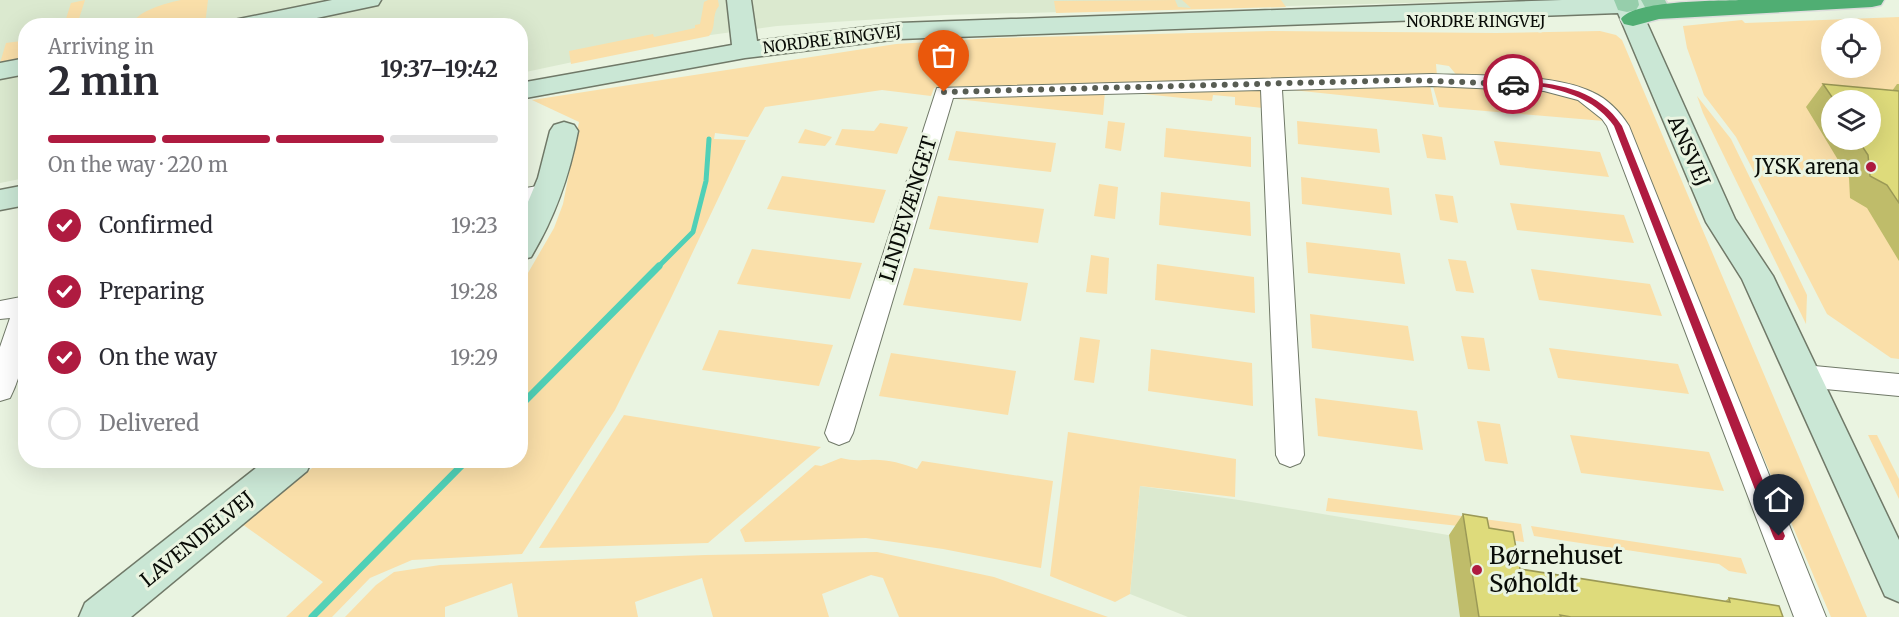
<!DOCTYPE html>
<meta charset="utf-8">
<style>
:root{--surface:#fff;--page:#f7f7f7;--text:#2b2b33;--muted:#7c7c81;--line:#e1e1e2;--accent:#af1b40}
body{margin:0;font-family:Merriweather,serif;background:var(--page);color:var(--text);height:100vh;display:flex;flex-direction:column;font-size:22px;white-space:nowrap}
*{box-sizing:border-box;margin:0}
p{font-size:20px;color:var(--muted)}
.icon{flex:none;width:33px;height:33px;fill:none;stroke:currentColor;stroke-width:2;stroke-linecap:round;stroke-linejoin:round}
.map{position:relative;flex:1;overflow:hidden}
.sheet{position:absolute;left:18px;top:18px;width:510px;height:450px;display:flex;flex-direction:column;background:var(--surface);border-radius:24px;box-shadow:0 6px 24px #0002}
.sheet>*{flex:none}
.controls{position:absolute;left:1821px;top:18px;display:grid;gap:12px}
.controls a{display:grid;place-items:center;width:60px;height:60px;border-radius:50%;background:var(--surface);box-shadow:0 6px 24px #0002;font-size:30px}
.pin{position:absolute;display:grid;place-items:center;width:51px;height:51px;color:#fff;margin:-62px -26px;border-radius:50% 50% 50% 0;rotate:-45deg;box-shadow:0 0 6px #0007}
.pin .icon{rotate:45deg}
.courier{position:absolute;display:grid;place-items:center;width:60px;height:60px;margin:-30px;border:4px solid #af1b40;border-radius:50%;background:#fff;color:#222;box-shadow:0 2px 8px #0007}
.overview em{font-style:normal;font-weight:700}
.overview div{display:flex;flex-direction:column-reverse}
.overview{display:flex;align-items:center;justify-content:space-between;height:102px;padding:0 30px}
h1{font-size:39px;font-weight:700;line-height:45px}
.bar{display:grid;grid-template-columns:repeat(4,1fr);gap:9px 6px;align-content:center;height:72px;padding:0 30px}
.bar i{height:8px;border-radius:4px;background:var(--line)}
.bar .on{background:var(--accent)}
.bar p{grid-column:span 4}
ol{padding:0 30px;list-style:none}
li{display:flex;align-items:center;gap:18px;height:66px}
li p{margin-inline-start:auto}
li .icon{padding:6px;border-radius:50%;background:var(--accent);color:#fff;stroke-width:4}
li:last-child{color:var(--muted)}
li i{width:33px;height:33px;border:3px solid var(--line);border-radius:50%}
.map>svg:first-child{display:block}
.built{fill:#dbe9cf}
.green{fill:#fadfa9;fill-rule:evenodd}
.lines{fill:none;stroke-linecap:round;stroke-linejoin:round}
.stream-far1{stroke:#50d0b7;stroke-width:5}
.stream{stroke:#50d0b7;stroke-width:7}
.street-casing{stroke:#707968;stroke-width:2}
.secondary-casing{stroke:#707968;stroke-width:3}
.primary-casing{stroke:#dddddc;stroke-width:3}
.highway-casing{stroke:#dddddc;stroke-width:3}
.street{fill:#fff;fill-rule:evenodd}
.secondary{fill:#cae7d5;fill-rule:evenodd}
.primary{fill:#96ceab;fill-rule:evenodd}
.highway{fill:#50ae73;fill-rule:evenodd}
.wall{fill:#bfbc6a;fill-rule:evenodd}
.building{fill:#dedb7b;stroke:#9b9956;stroke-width:1.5}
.route{fill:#af1b40}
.done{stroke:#585d53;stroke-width:6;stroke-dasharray:0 10.8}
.poi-dot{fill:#af1b40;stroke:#eaf4e1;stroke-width:2}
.labels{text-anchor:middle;stroke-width:6;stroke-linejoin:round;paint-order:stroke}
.far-street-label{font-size:16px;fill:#090c07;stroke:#eaf4e1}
.street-label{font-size:20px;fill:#090c07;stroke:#eaf4e1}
.poi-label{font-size:20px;fill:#090c07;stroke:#eaf4e1;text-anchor:end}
.near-poi-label{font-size:24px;fill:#090c07;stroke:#eaf4e1;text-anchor:start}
</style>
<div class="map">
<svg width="1899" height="617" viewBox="0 0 1899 617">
<rect width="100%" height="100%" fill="#eaf4e1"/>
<g class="built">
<path d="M0,0H1521L945,15L834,22L777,26L681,39L521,73L520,26H26L25,178L0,183Z"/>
<path d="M1140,486L1239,500L1472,539L1504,589L1677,617H1188L1130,594Z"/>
</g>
<g class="green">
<path d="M85,0L77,25H64L71,3Z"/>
<path d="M181,0H208L205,25H130C140,10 163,4 181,0Z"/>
<path d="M708,0H718L719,6C711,15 717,27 709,36L571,64L569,51L653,34L654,37L695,28V25L700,24L704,2Z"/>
<path d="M1175,0L1178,7L1191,8L1182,0H1281L1286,7L1056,13L1054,1Z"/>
<path d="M1899,17V359L1891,358L1827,314L1736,137L1704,95L1687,48L1683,26L1742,20L1745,23ZM1832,28H1870V68H1832ZM1832,100H1870V140H1832Z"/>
<path d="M1272,31L1496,33L1600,31L1616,35L1622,40L1867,617H1831L1618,112C1580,70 1511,80 1459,78L1449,66L1436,64L1437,76L939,87L934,88L931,96L882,90L765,107L748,137L715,133L714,139L746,140L671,298L615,410L522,554L412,560L370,578L332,617H286L323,582L242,524L321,461L520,460L521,285L554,228L563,204L579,122L532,100L896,44L994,38Z"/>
<path d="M21,41L19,47L25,46V59L0,63L6,43Z"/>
<path d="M1432,83C1471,86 1551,85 1583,102C1591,106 1598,115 1604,121L1439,107Z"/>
<path d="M1430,85L1434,105L1283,89Z"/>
<path d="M1261,89L1263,108L1235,105V97L1213,95L1212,101L1124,92Z"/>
<path d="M1105,92L1103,115L957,99L961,96Z"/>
<path d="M1697,96L1731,139L1794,268L1807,295L1806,324L1703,113Z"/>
<path d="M1108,121L1125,123L1121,151L1105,148Z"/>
<path d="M1297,121L1377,129L1380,153L1298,144Z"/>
<path d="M880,123L908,127L897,154L835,145L842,129L874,131Z"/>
<path d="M1166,128L1251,137V167L1164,157Z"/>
<path d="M805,129L832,137L825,146L798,143Z"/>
<path d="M956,131L1056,143L1051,172L948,160Z"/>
<path d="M1422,134L1442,137L1446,160L1427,158Z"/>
<path d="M1494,141L1600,152L1609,177L1500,165Z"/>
<path d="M782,176L886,190L874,223L767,209Z"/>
<path d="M1301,177L1389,188L1392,215L1302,204Z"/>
<path d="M1099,184L1118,187L1115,219L1094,216Z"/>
<path d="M1161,192L1250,202L1251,236L1159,225Z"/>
<path d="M1435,194L1453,196L1458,223L1440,220Z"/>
<path d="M938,196L1044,209L1038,243L929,229Z"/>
<path d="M1510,203L1624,215L1634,243L1517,230Z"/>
<path d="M1306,242L1400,253L1405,284L1308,273Z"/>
<path d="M752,249L862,263L850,299L737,284Z"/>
<path d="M1091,255L1109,258L1107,294L1086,292Z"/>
<path d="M1448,259L1466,261L1474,293L1456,291Z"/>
<path d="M1157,264L1254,277L1255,313L1155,300Z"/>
<path d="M914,268L1028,283L1021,321L903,305Z"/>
<path d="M1531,269L1650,284L1662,316L1539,300Z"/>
<path d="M1310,314L1408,326L1414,361L1312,348Z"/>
<path d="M719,330L833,345L819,386L702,370Z"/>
<path d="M1461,336L1484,338L1490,371L1468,369Z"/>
<path d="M1080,337L1100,340L1094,383L1074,380Z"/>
<path d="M1549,348L1678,364L1689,394L1558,378Z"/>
<path d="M1151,349L1252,363L1253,406L1148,391Z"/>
<path d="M891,353L1016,371L1008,415L879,396Z"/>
<path d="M1315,398L1417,411L1423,450L1318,436Z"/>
<path d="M624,415L821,447L708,543L539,548Z"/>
<path d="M1477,421L1500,424L1508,464L1485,461Z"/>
<path d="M1068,432L1236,459L1235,497L1140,486L1130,594L1115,602L1050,576Z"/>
<path d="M1570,435L1709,452L1724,491L1581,473Z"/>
<path d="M1868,435H1877L1899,479V499Z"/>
<path d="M841,458C852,461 858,460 869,460C886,459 901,463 917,469L922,461L1053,481L1041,568L943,549L866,538L745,542L740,530L815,465L821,466Z"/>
<path d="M1328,498L1521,524L1524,542L1480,536L1476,528L1326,511Z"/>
<path d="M1531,526L1741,558L1747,574L1729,571L1719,564L1534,536Z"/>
<path d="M877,552L994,577L1108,617H899L883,578L871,575L822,594L829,617H713L702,578L635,602L638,617H518L512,583L445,607V617H345L376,585L394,572L440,565L705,555Z"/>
</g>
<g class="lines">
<path class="stream-far1" d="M658,267L693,232L706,181L709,139"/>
<g class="stream">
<path d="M520,406L659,266"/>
<path d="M312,617L467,460"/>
</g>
<g class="street-casing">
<g id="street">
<path d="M1432,74C1477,76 1552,73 1592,92C1608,99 1620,112 1629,126L1826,617H1794L1607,126L1602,119L1578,100L1544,91L1432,86L1282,90L1304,455L1300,463L1290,467L1280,463L1276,455L1261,90L953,98L853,433L849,441L839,445L829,441L825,433L937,88Z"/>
<path d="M549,184L557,187L560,192L557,197L520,205V189Z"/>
<path d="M26,296C26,331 27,365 10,398L0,401V347L10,318L0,319V301Z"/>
<path d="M1804,365L1899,374V396L1804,387L1794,384L1791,376L1794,368Z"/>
</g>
</g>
<g class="secondary-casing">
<g id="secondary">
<path d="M332,0H381L378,5L279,26H227L230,21L239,19Z"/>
<path d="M727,0H751L757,41L899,23L1562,0H1664L1667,4L1664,9L1642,12L1735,219L1773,276L1899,540V602L1885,596L1742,279L1706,222L1618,13L899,39L745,58L520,99V83L732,45Z"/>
<path d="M26,58V74L0,79V63Z"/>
<path d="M564,122L574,125L578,131C569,177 555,217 531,257L520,260V221L538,178L550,131L554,125Z"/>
<path d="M26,185V205L0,210V190Z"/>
<path d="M266,460H312L307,471L131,617H79L85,603Z"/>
</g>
</g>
<g class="primary-casing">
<g id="primary">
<path d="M1614,0H1638L1639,5L1636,10L1627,12L1618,10Z"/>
<path d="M1641,0H1665L1667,4L1664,9L1655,11L1646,9Z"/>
</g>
</g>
<g class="highway-casing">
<path id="highway" d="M1741,0H1884L1881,5L1872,7L1659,19L1633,26L1624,24L1621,19C1633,0 1717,1 1741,0Z"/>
</g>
<use href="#street" class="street"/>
<use href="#secondary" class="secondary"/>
<use href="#primary" class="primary"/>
<use href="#highway" class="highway"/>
</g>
<g class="wall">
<path d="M1823,84L1892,91L1897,84H1899V261L1867,208L1850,198L1849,178L1806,107ZM1832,100H1870V140H1832Z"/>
<path d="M1463,514L1489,528L1520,569L1724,602L1729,598L1783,617H1460L1449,535Z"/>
</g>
<g class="building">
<path d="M1823,84L1899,91V203L1887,185L1870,176L1868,155L1858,140H1870V100H1834Z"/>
<path d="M1463,514L1487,518L1489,528L1513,532L1520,569L1730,602L1729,598L1779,606L1783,617H1571L1560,615L1561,617H1479Z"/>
</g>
<path class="route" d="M1513,81C1556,83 1597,88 1622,126L1785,536L1783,540H1775L1773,536L1614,126C1598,103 1572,92 1544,87C1533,86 1521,87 1510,85L1509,84Z"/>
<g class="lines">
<path class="done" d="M944,92L1409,80L1513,84"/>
</g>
<g class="poi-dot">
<circle cx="1871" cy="167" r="6"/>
<circle cx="1477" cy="570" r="6"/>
</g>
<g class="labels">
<g class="far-street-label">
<text x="1476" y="27">NORDRE RINGVEJ</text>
<text transform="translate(832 39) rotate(-7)" y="6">NORDRE RINGVEJ</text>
</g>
<g class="street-label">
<text transform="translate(1689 151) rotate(66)" y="7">ANSVEJ</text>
<text transform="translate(908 209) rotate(-73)" y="7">LINDEVÆNGET</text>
<text transform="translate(197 539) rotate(-39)" y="7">LAVENDELVEJ</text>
</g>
<g class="poi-label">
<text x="1859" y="174">JYSK arena</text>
</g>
<g class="near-poi-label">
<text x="1489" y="564">Børnehuset<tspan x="1489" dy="28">Søholdt</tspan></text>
</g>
</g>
</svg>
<div class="controls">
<a><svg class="icon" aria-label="locate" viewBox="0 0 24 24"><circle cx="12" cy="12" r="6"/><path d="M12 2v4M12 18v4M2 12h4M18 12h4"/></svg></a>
<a><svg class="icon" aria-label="layers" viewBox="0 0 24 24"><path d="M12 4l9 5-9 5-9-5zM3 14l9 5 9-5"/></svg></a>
</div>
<div class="pin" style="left:944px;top:92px;background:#ea580c"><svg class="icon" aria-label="bag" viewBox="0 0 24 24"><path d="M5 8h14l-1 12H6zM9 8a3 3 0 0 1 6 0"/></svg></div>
<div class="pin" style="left:1779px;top:536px;background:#1f2937"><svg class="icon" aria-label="home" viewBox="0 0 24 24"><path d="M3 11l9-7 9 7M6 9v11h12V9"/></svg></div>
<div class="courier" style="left:1513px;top:84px"><svg class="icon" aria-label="car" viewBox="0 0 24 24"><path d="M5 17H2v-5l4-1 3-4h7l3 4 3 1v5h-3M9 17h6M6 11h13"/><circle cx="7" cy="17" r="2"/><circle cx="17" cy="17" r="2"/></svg></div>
<section class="sheet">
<div class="overview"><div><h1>2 min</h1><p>Arriving in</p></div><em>19:37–19:42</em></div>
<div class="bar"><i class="on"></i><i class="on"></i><i class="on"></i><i></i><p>On the way · 220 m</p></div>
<ol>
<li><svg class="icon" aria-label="check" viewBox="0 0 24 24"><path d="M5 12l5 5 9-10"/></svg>Confirmed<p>19:23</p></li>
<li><svg class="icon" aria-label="check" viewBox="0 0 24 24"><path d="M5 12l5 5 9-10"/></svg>Preparing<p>19:28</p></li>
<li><svg class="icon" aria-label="check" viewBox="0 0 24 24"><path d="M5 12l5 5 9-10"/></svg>On the way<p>19:29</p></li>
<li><i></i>Delivered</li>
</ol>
</section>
</div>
